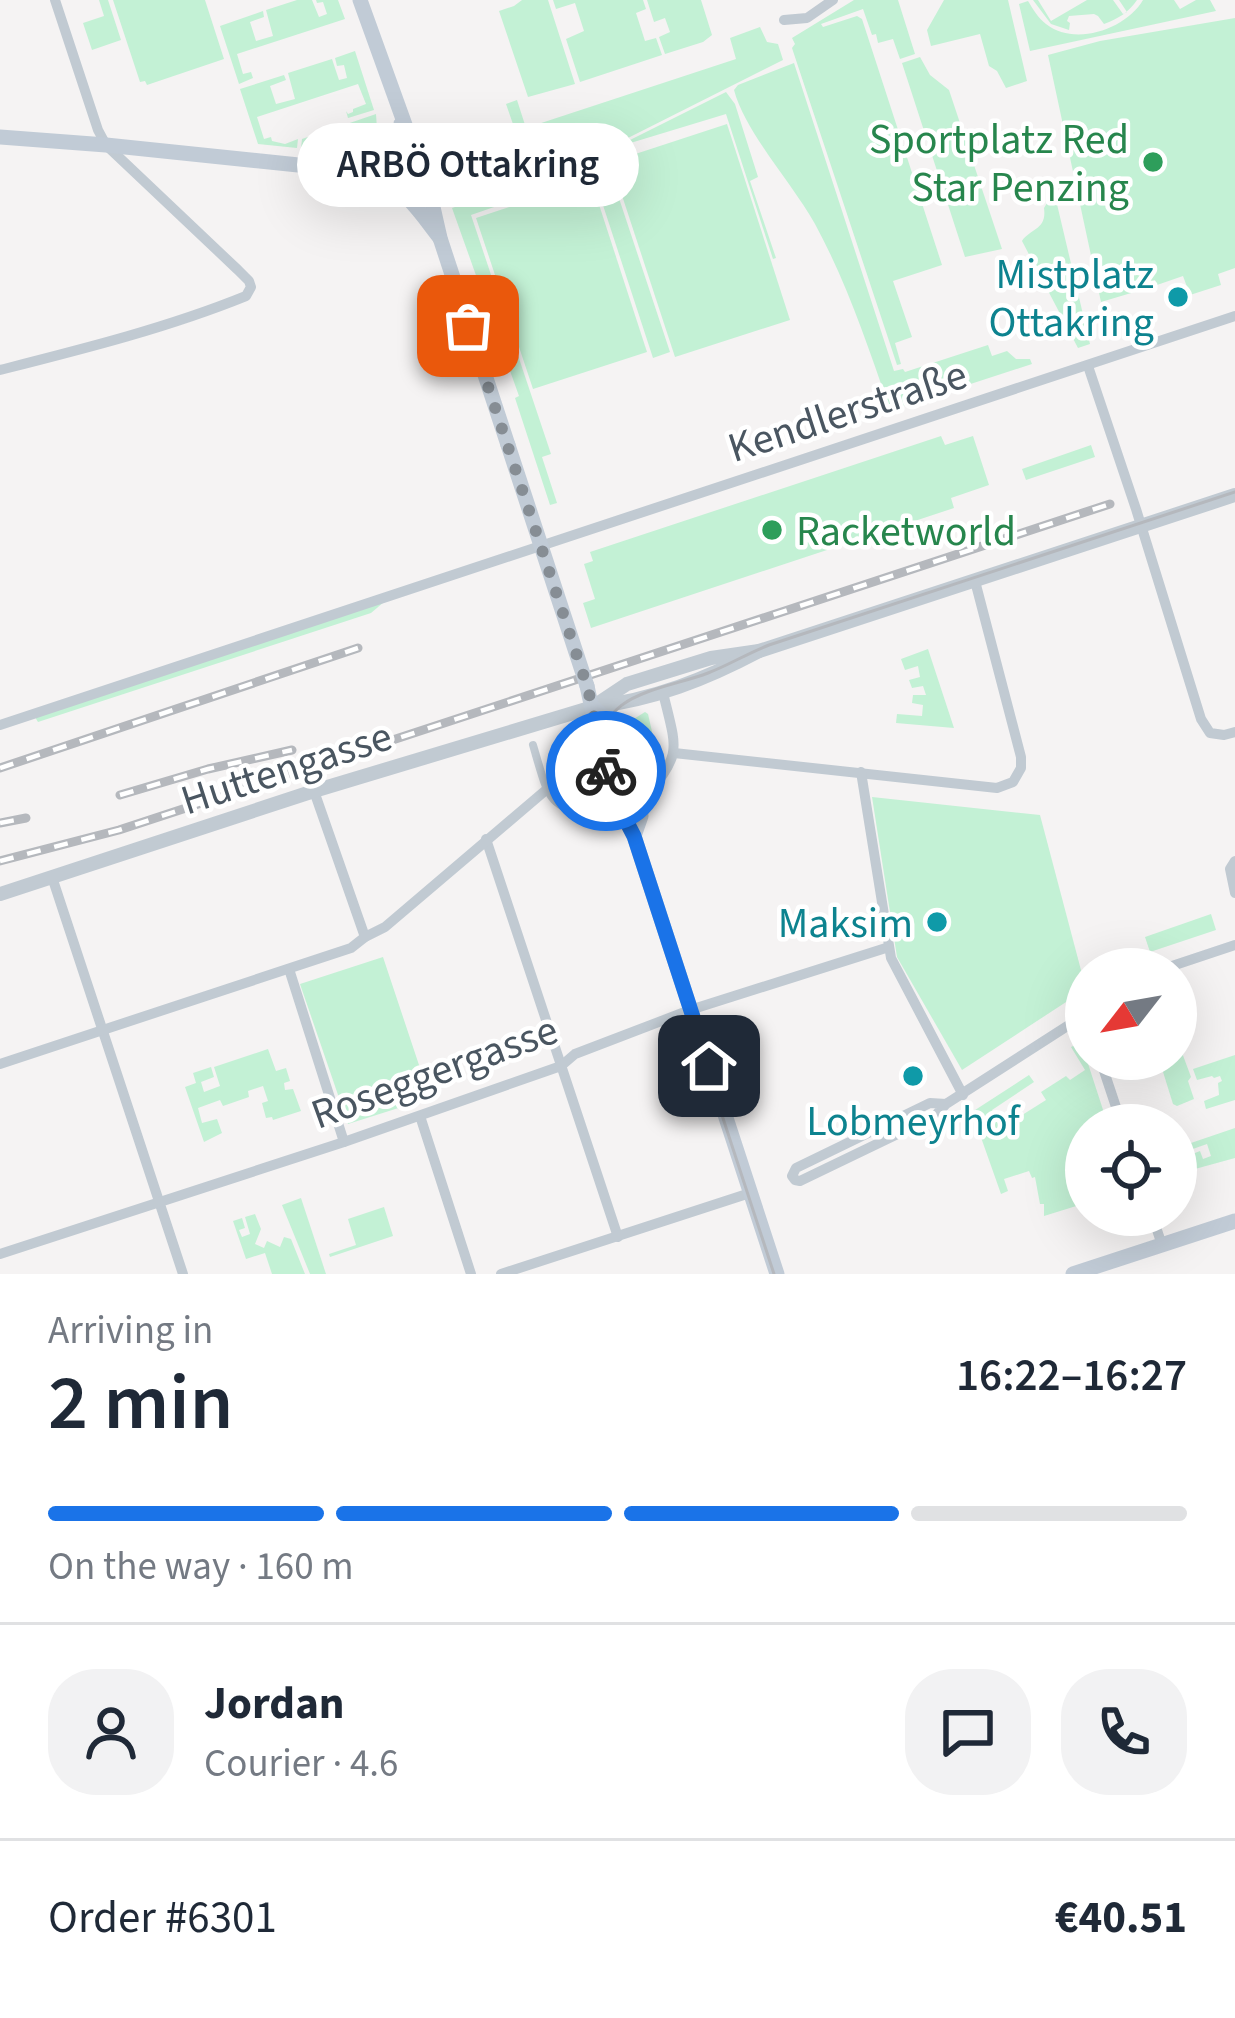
<!DOCTYPE html>
<meta charset="utf-8">
<style>
:root{--surface:#fff;--page:#f2f2f3;--text:#1f2937;--muted:#747a83;--line:#e0e1e3;--accent:#1a73e8}
body{margin:0;font-family:"Source Sans 3",sans-serif;background:var(--page);color:var(--text);height:100vh;display:flex;flex-direction:column;font-size:45px;white-space:nowrap}
*{box-sizing:border-box;margin:0}
p{font-size:39px;color:var(--muted)}
.icon{flex:none;width:66px;height:66px;fill:none;stroke:currentColor;stroke-width:2;stroke-linecap:round;stroke-linejoin:round}
.map{position:relative;height:1274px;overflow:hidden}
.side{display:flex;flex-direction:column;background:var(--surface);flex:1}
.side>*{flex:none}
.needle{width:78px;rotate:239deg}
.controls{position:absolute;left:1065px;top:948px;display:grid;gap:24px}
.controls a{display:grid;place-items:center;width:132px;height:132px;border-radius:50%;background:var(--surface);box-shadow:0 12px 48px #0002;font-size:60px}
.pin{position:absolute;display:grid;place-items:center;width:102px;height:102px;color:#fff;margin:-51px;border-radius:24px;box-shadow:0 6px 18px #0006}
.courier{position:absolute;display:grid;place-items:center;width:120px;height:120px;margin:-60px;border:9px solid #1a73e8;border-radius:50%;background:#fff;color:#222;box-shadow:0 3px 15px #0007}
.bubble{position:absolute;height:84px;border-radius:42px;background:var(--surface);box-shadow:0 12px 48px #0002;font-size:39px;font-weight:600;line-height:84px;text-align:center}
.summary em{font-style:normal;font-weight:600}
.summary div{display:flex;flex-direction:column-reverse}
.summary{display:flex;align-items:center;justify-content:space-between;height:204px;padding:0 48px}
h1{font-size:78px;font-weight:600;line-height:90px}
.bar{display:grid;grid-template-columns:repeat(4,1fr);gap:18px 12px;align-content:center;height:144px;padding:0 48px}
.bar i{height:15px;border-radius:9px;background:var(--line)}
.bar .selected{background:var(--accent)}
.bar p{grid-column:span 4}
.line{display:flex;align-items:center;gap:30px;padding:0 48px;border-top:3px solid var(--line)}
.line div{flex:1}
.round{display:grid;place-items:center;flex:none;width:126px;height:126px;border-radius:48px;background:var(--page)}
.map>svg:first-child{display:block}
.green{fill:#c3f1d5}
.lines{fill:none;stroke-linecap:round;stroke-linejoin:round}
.pedestrian{stroke:#c1cad2;stroke-width:8}
.minor{stroke:#c1cad2;stroke-width:10}
.tertiary{stroke:#c1cad2;stroke-width:14}
.secondary{stroke:#c1cbd6;stroke-width:15}
.tram{stroke:#b5b8bd;stroke-width:3}
.rail-casing{stroke:#b5b8bd;stroke-width:9}
.rail{stroke:#fff;stroke-width:4.5;stroke-dasharray:14;stroke-linecap:butt}
.secondary-bridge{stroke:#c1cbd6;stroke-width:15}
.done{stroke:#868d94;stroke-width:12;stroke-dasharray:0 21.6}
.route{stroke:#1a73e8;stroke-width:15}
.leisure-dot{fill:#2e9e5b;stroke:#fff;stroke-width:4.5}
.culture-dot{fill:#0f9aa8;stroke:#fff;stroke-width:4.5}
.labels{text-anchor:middle;stroke-width:9;stroke-linejoin:round;paint-order:stroke}
.leisure-label{font-size:42px;fill:#27864d;stroke:#fff;text-anchor:end}
.culture-label{font-size:42px;fill:#0d838f;stroke:#fff;text-anchor:end}
.street-label{font-size:42px;fill:#4a5661;stroke:#fff}
</style>
<div class="map">
<svg width="1235" height="1274" viewBox="0 0 1235 1274">
<rect width="100%" height="100%" fill="#f5f3f3"/>
<g class="green">
<path d="M99,0H108L121,40L92,50L83,23L104,16Z"/>
<path d="M113,0H205L224,59L147,85L145,81L140,82Z"/>
<path d="M297,0H312L319,17L327,14L323,2L317,3L316,0H338L345,19L237,54L243,74L251,72L253,78L239,84L220,26L263,11L264,17L250,22L256,41L273,36L266,10Z"/>
<path d="M522,0H548L575,84L528,97L499,11L514,6Z"/>
<path d="M553,0H643L646,9L636,13L645,41L656,38L662,55L580,82L566,39L584,31L575,3L556,9Z"/>
<path d="M647,0H701L712,35L703,42L665,54L659,37L670,32L665,18L654,22Z"/>
<path d="M854,0H898L915,54L900,59L893,39L878,43L876,34L872,35L863,9L821,24L823,27L857,16L862,19L942,265L893,281L912,337L895,343L901,364L897,365L792,48L795,44L792,38Z"/>
<path d="M944,0H1008L1027,81L1006,88L997,71L989,66L980,34L931,46L927,30Z"/>
<path d="M1033,0H1038L1051,21L1087,0H1113L1123,14L1127,12L1119,0H1137C1129,12 1118,19 1104,24L1098,16L1094,14L1069,16L1067,21L1070,23L1069,30L1051,24Z"/>
<path d="M1143,0H1174L1180,9L1196,0H1210L1216,11L1030,51L1019,4L1028,1C1033,9 1038,18 1046,24C1075,47 1126,29 1143,0Z"/>
<path d="M1235,18V268L1218,274L1221,285L1190,295L1183,276L1157,285L1155,280L1147,283L1148,288L1101,302L1048,55L1100,41Z"/>
<path d="M760,27L767,42L778,44L783,60L620,142L604,153L581,177L471,215L551,454L542,457L557,503L550,505L515,398L519,396L452,208L525,184L529,173L541,168L540,162L555,156L550,144L523,153L506,104L517,100L526,128L736,59L730,38Z"/>
<path d="M355,51L374,110L348,118L346,111L348,114L353,112V109L366,104L358,84L257,117L264,139L271,137L272,141L285,144L298,139L297,148L258,144L240,89L284,75L286,80L270,86L276,104L295,99L288,73L332,59L339,80L347,78L344,65L337,66L335,58Z"/>
<path d="M920,57L930,75L949,90L1002,249L965,257L902,63Z"/>
<path d="M794,63L894,371L903,369L905,372L988,345L992,356L1007,351L1016,359H1030L1032,364L897,408L888,404C867,343 846,281 815,224C792,183 745,132 734,90L738,85Z"/>
<path d="M726,92L735,104L758,177L750,181L776,258L773,259L726,114L614,148Z"/>
<path d="M376,114L377,129L381,128L384,141L383,150L375,155L301,148L302,139L334,128L335,131L330,133L333,143L347,138L344,129L339,130L338,127Z"/>
<path d="M727,124L790,320L675,357L611,162Z"/>
<path d="M605,156L670,352L653,358L599,193L608,189L600,164Z"/>
<path d="M591,180L647,352L533,389L476,218Z"/>
<path d="M1056,200L1090,344L1078,348L1022,241C1031,228 1047,230 1044,208L1047,203Z"/>
<path d="M941,436L945,445L973,436L989,485L951,498L954,508L591,628L583,603L595,599L584,564L593,561L590,552Z"/>
<path d="M1091,445L1095,457L1026,480L1022,469Z"/>
<path d="M384,602L371,613L38,722L35,717Z"/>
<path d="M928,649L954,728L896,723L897,714L922,716L923,705L912,703L913,695H926L923,686L912,688L909,680L920,677L918,666L905,670L901,659Z"/>
<path d="M645,712L648,714L656,749L655,764L648,767L643,764L629,722Z"/>
<path d="M872,797L1040,815L1086,989L962,1070L897,957Z"/>
<path d="M1211,914L1216,930L1150,952L1145,937Z"/>
<path d="M383,957L430,1098L348,1124L300,984Z"/>
<path d="M1081,1042L1106,1119L1086,1125L1078,1132L1081,1141L1076,1144L1083,1166L1081,1168L1084,1177H1086V1203L1044,1216V1204H1040L1035,1177L1032,1178L1029,1171L1004,1179L1008,1191L1001,1194L972,1112L1029,1075L1034,1082L992,1110L1006,1130L1021,1120L1019,1117L1046,1100L1041,1092L1066,1076L1070,1080L1085,1070L1071,1047Z"/>
<path d="M268,1049L276,1071L286,1068L290,1081L284,1083L285,1090L293,1089L301,1111L273,1120L272,1117L266,1118L262,1103L268,1101L263,1086L248,1091L249,1097L223,1106L220,1100L198,1108L202,1123L217,1119L222,1133L204,1142L185,1087L196,1083L193,1073L211,1067L214,1077L201,1082L204,1092L220,1086L214,1067Z"/>
<path d="M1181,1050L1191,1077L1188,1081L1194,1099L1177,1106L1173,1104L1159,1059H1176V1052Z"/>
<path d="M1235,1055V1100L1206,1109L1204,1101L1219,1095L1218,1083L1222,1081L1220,1076L1214,1078L1212,1076L1197,1080L1193,1069Z"/>
<path d="M1235,1128V1158L1195,1169L1190,1155L1200,1151L1203,1159L1211,1156L1207,1144L1190,1150L1188,1144Z"/>
<path d="M301,1198L326,1274H310L282,1205Z"/>
<path d="M384,1207L393,1236L330,1257L329,1254L356,1245L348,1219Z"/>
<path d="M255,1214L261,1229L255,1244L264,1248L267,1241L280,1247L284,1237L291,1239L305,1274H272L265,1253L246,1259L233,1221L242,1218L245,1228L239,1230L242,1237L250,1234L245,1217Z"/>
</g>
<g class="lines">
<path class="pedestrian" d="M533,745C552,810 546,802 611,824"/>
<g class="minor">
<path d="M784,20L807,18L833,0"/>
<path d="M1088,366L1136,509L1201,719L1210,733L1224,735L1235,732"/>
<path d="M0,370C83,349 167,328 246,296L251,287L249,281L238,270L106,145L98,130L55,0"/>
<path d="M0,725L1235,316"/>
<path d="M674,753L997,788L1013,782L1021,768V757L975,581"/>
<path d="M861,772L891,958L963,1095"/>
<path d="M314,791L365,937"/>
<path d="M640,805C681,752 679,757 663,693"/>
<path d="M486,839L618,1237"/>
<path d="M1235,861L1230,869L1235,893"/>
<path d="M52,877L183,1274"/>
<path d="M289,969L344,1142"/>
<path d="M1163,969L1235,945"/>
<path d="M1100,1059L1122,1125"/>
<path d="M0,1064L351,948L365,937L385,927L573,767L585,757L598,734"/>
<path d="M946,1104L930,1103L796,1168L792,1176L795,1180L800,1181L935,1116L946,1104L1086,1014"/>
<path d="M420,1116L471,1274"/>
<path d="M1152,1215L1162,1245"/>
<path d="M0,1254L344,1142L561,1066L575,1054L690,1010L889,947"/>
<path d="M501,1274L750,1193"/>
</g>
<g class="tertiary">
<path d="M597,704L627,684L711,658L759,651L1235,495"/>
<path d="M0,894L314,791L593,707C653,700 706,679 759,651"/>
</g>
<g class="secondary">
<path d="M360,0L430,194L440,238L508,445"/>
<path d="M0,137L106,145L356,171C404,184 411,201 440,238"/>
<path d="M365,170C392,165 399,150 401,124"/>
<path d="M587,686L604,763L619,807L634,836L777,1274"/>
<path d="M593,707L618,729L633,770L641,816L634,836"/>
<path d="M1073,1274L1235,1221"/>
</g>
<path class="tram" d="M774,1274L605,758C590,693 664,690 708,673C729,665 748,653 769,645L1235,492"/>
<g class="rail-casing">
<g id="rail">
<path d="M0,768L358,648"/>
<path d="M120,795L208,769L292,750"/>
<path d="M0,823L26,818"/>
<path d="M0,861L119,830L1110,504"/>
</g>
</g>
<use href="#rail" class="rail"/>
<path class="secondary-bridge" d="M508,445L587,686"/>
</g>
<g class="lines">
<path class="done" d="M468,326L588,689L606,771"/>
<path class="route" d="M606,771L619,807L634,836L709,1066"/>
</g>
<g class="leisure-dot">
<circle cx="1153" cy="162" r="12"/>
<circle cx="772" cy="530" r="12"/>
</g>
<g class="culture-dot">
<circle cx="1178" cy="297" r="12"/>
<circle cx="937" cy="922" r="12"/>
<circle cx="913" cy="1076" r="12"/>
</g>
<g class="labels">
<g class="leisure-label">
<text x="1129" y="153">Sportplatz Red<tspan x="1129" dy="48">Star Penzing</tspan></text>
<text x="796" y="545" text-anchor="start">Racketworld</text>
</g>
<g class="culture-label">
<text x="1154" y="288">Mistplatz<tspan x="1154" dy="48">Ottakring</tspan></text>
<text x="913" y="937">Maksim</text>
<text x="913" y="1135" text-anchor="middle">Lobmeyrhof</text>
</g>
<g class="street-label">
<text transform="translate(847 410) rotate(-18)" y="15">Kendlerstraße</text>
<text transform="translate(286 767) rotate(-18)" y="15">Huttengasse</text>
<text transform="translate(434 1071) rotate(-20)" y="15">Roseggergasse</text>
</g>
</g>
</svg>
<div class="controls">
<a><svg class="needle" viewBox="-14 -14 28 28"><path d="M0-13l5 13h-10z" fill="#e53935"/><path d="M0 13l5-13h-10z" fill="#747a83"/></svg></a>
<a><svg class="icon" aria-label="locate" viewBox="0 0 24 24"><circle cx="12" cy="12" r="6"/><path d="M12 2v4M12 18v4M2 12h4M18 12h4"/></svg></a>
</div>
<div class="pin" style="left:468px;top:326px;background:#ea580c"><svg class="icon" aria-label="bag" viewBox="0 0 24 24"><path d="M5 8h14l-1 12H6zM9 8a3 3 0 0 1 6 0"/></svg></div>
<div class="pin" style="left:709px;top:1066px;background:#1f2937"><svg class="icon" aria-label="home" viewBox="0 0 24 24"><path d="M3 11l9-7 9 7M6 9v11h12V9"/></svg></div>
<div class="courier" style="left:606px;top:771px"><svg class="icon" aria-label="bike" viewBox="0 0 24 24"><circle cx="6" cy="16" r="4"/><circle cx="18" cy="16" r="4"/><path d="M6 16l4-8h5l3 8M10 8l3 8H6M13 5h3"/></svg></div>
<div class="bubble" style="left:297px;top:123px;width:342px">ARBÖ Ottakring</div>
</div>
<section class="side">
<div class="summary"><div><h1>2 min</h1><p>Arriving in</p></div><em>16:22–16:27</em></div>
<div class="bar"><i class="selected"></i><i class="selected"></i><i class="selected"></i><i></i><p>On the way · 160 m</p></div>
<div class="line" style="height:216px"><a class="round"><svg class="icon" aria-label="person" viewBox="0 0 24 24"><circle cx="12" cy="8" r="4"/><path d="M4 21q1-7 8-7t8 7"/></svg></a><div><b>Jordan</b><p>Courier · 4.6</p></div><a class="round"><svg class="icon" aria-label="chat" viewBox="0 0 24 24"><path d="M4 5h16v11H9l-5 4z"/></svg></a><a class="round"><svg class="icon" aria-label="phone" viewBox="0 0 24 24"><path d="M5 4h4l2 5-3 2q2 4 5 5l2-3 5 2v4C11 20 4 13 5 4z"/></svg></a></div>
<div class="line" style="height:156px"><div>Order #6301</div><b>€40.51</b></div>
</section>
